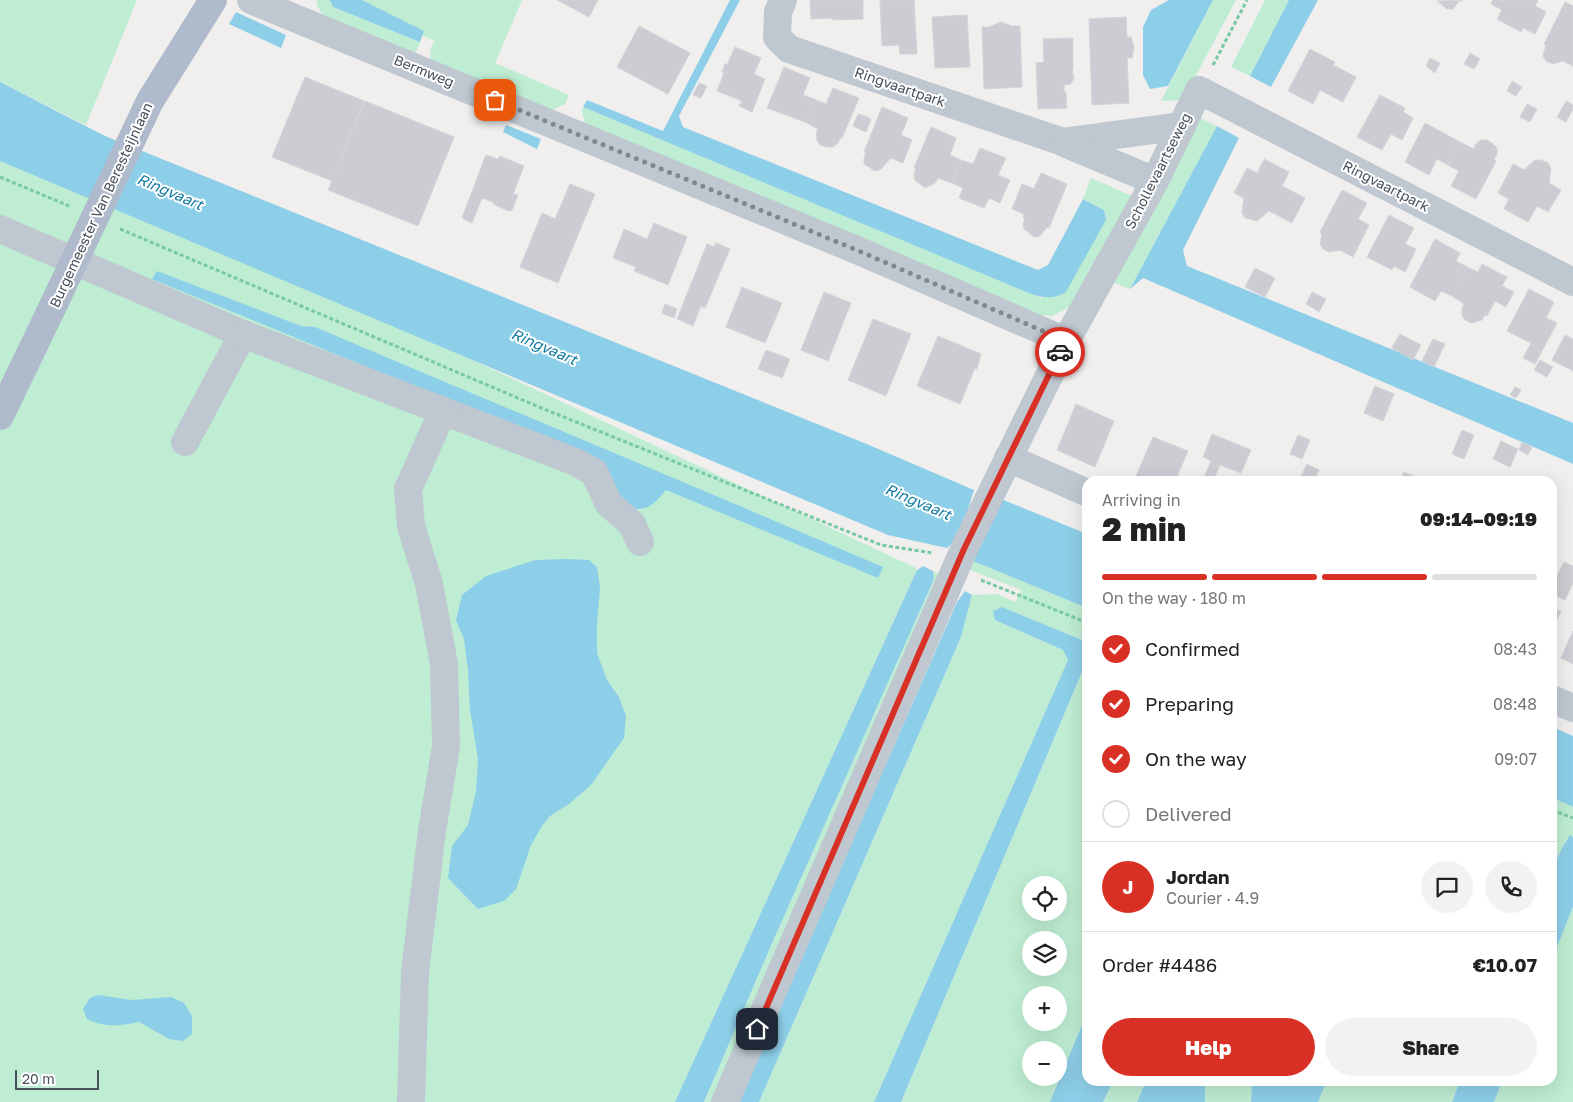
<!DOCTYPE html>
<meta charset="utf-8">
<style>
:root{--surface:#fff;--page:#f2f2f2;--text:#222;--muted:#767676;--line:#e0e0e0;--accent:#d93025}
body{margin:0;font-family:"Golos Text",sans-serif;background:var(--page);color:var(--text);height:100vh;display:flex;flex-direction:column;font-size:19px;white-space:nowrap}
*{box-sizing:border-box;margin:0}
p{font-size:16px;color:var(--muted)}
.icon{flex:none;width:28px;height:28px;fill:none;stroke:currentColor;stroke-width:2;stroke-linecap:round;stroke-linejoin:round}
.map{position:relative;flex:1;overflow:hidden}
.drawer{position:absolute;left:1082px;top:476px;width:475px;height:610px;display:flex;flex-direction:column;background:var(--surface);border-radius:15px;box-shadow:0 5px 20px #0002}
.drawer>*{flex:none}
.tools{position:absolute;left:1022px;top:876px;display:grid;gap:10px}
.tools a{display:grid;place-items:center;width:45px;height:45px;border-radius:50%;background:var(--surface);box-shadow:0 5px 20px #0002;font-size:25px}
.scale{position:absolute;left:15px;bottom:12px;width:84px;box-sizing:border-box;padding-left:5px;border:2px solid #47505b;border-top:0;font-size:14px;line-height:18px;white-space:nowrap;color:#47505b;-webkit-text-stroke:4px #fff;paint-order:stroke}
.pin{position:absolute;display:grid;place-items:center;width:42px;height:42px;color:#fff;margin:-21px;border-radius:10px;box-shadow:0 2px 8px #0006}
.courier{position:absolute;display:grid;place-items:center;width:50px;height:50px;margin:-25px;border:4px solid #d93025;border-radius:50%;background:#fff;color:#222;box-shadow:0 1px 6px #0007}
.headline em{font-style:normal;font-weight:800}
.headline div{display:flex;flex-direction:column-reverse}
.headline{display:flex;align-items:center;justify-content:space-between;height:85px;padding:0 20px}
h1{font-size:32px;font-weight:800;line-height:38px}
.bar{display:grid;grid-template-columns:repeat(4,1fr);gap:8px 5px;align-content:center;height:60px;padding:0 20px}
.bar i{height:6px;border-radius:4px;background:var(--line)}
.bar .on{background:var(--accent)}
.bar p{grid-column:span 4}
.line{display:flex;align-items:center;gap:12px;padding:0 20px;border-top:1px solid var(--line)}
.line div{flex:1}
.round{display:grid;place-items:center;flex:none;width:52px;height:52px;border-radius:26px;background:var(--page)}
ol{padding:0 20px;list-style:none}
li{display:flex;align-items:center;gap:15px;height:55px}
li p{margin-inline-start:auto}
li .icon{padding:5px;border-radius:50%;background:var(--accent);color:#fff;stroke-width:4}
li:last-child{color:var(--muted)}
li i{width:28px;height:28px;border:2px solid var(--line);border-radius:50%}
.action{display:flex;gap:10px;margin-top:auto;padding:10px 20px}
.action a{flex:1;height:58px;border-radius:30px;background:var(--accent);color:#fff;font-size:20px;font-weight:800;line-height:58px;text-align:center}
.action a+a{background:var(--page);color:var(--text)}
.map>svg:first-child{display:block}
.green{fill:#beedd3;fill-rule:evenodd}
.water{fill:#8dcfe8}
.building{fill:#cbcdd3;stroke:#d2d4d9}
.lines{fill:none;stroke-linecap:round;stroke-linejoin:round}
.path{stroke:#77c9a6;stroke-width:3;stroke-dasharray:4 2.5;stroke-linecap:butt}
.minor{stroke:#bfc7d0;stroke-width:28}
.major{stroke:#afbbcc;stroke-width:28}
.major-bridge{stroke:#afbbcc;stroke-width:28}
.done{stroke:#82878e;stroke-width:5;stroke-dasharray:0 9}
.route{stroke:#d93025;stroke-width:6}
.labels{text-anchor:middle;stroke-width:4;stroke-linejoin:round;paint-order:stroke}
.street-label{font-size:14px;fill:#47505b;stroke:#fff}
.water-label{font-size:15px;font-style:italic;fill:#127ba2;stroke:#fff}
</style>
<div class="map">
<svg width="1573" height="1102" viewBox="0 0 1573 1102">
<rect width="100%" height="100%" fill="#f1eeee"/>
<g class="green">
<path d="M0,0H137L86,125L0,82Z"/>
<path d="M317,0H331L333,7L420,42L416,52H410L323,16L317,5Z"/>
<path d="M362,0H522L495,63L569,95L565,104L552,110L430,60L431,47L435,41L423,36V31Z"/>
<path d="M1213,0H1236L1183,100L1161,101Z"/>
<path d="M1265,0H1289L1250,76L1231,67Z"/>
<path d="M583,107L1042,298L1104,210L1083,199L1091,178L1132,196L1070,307L1052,316L1041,315L585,124L582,111Z"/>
<path d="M1198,117L1217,126L1130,289L1110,281Z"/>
<path d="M0,141L40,157L916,568L917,570L675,1102H0Z"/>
<path d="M973,561L1087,608V642L1002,607L995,620L1063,650L1068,660L874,1102H759L961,637L972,595L997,594L1015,602L1021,590L970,570Z"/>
<path d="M933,571L941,576L714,1102H704L773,941L934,579Z"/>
<path d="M1087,660V1013L1050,1102H901ZM1031,885H1059V912H1031ZM1031,940H1059V968H1031ZM1031,995H1059V1022H1031ZM1031,1050H1059V1078H1031Z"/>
<path d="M1553,798L1573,807V837L1570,836L1561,850L1553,868Z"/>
<path d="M1573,907V1102H1494L1502,1081H1552L1553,957Z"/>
<path d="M1113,1081H1146L1137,1102H1103Z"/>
<path d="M1201,1081H1252L1251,1102H1205V1087Z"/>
<path d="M1327,1081H1460L1452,1102H1318Z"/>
</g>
<g class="water">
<path d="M330,0H362L424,31L420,42L333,7Z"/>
<path d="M730,0H740L679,116L683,127L1038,270L1048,265L1083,199L1104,210L1106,220L1066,292C1051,301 1039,297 1024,291L583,107L587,100L663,131Z"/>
<path d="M1169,0H1213L1168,86L1150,89L1143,75V27L1151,10Z"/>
<path d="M1289,0H1318L1271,87L1250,76Z"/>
<path d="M236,12L286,35L281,48L229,24Z"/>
<path d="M0,82L105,136L869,445L974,490L960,535L947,548L888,535L0,161Z"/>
<path d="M506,125L541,139L537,149L503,132Z"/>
<path d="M1217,126L1239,138L1183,250L1187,266L1573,423V464L1143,278L1130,289Z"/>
<path d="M157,271L301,326L315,327C504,407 694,486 883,567L878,578L666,490C653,505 650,510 630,509L589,458L152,279Z"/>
<path d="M1001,499L1087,534V608L973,561Z"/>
<path d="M566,559L589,560L597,567L600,587L597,624V653L607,680L619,697L626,716L624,738L591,785L569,804L550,816L542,826L531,845L516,889L504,901L478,909L448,878L452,846L468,825L476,791L478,759L470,710L468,671L464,639L456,620L462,595L486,576L535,560Z"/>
<path d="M923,566L933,571L934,579L773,941L704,1102H675L917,570Z"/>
<path d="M965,591L972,595L961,637L759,1102H738L957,602Z"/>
<path d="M1002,607L1087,642V660L901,1102H874L1068,660L1063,650L995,620L993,611Z"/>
<path d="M1552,727L1573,736V807L1553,798Z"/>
<path d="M1570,835L1573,837V907L1553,957V868L1561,850Z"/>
<path d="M98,995L132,1000L171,997L184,1003L192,1016V1034L183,1041L169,1039L139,1022C119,1026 105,1028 87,1019L83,1009L90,998Z"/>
<path d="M1087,1013L1088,1081H1113L1103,1102H1050Z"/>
<path d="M1146,1081H1201L1205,1087V1102H1137Z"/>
<path d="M1252,1081H1327L1318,1102H1251Z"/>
<path d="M1460,1081H1502L1494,1102H1452Z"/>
</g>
<g class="building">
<path d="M557,0H598L589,17Z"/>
<path d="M810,0H863V19L833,20L832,18L811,19Z"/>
<path d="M880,0H914L917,54H900L899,45L882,46Z"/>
<path d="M1460,0L1453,9H1447L1437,1L1463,0Z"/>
<path d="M1493,0H1538L1535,6L1546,12L1535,34L1523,28L1521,32L1497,19L1502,10L1491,4Z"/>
<path d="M1565,2L1573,6V66L1563,61L1553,64L1546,61L1543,56L1546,45L1544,44Z"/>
<path d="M967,15L970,67L935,68L932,17Z"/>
<path d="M1126,17L1127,37H1131L1134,47L1132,58H1127L1129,103L1092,105L1089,19Z"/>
<path d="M1001,22L1012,26H1020L1022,87L984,89L982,27H989Z"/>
<path d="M639,26L690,53L668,94L617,67Z"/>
<path d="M1073,38V70H1072L1074,78L1071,84L1064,85V92H1066L1067,108L1038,109L1036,63L1044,62L1043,39Z"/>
<path d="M735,47L761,58L754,74L765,79L752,112L739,106L742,101L717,91L724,73L722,72L725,64L727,65Z"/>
<path d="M1310,49L1335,62L1333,65L1356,77L1343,102L1320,90L1313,104L1288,91Z"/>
<path d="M1470,53L1480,59L1474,69L1464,64Z"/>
<path d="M1430,58L1440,63L1435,73L1426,66Z"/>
<path d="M784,67L810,78L803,95L814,99L805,122L767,108Z"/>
<path d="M305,77L364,101L332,181L272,157Z"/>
<path d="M1512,81L1522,87L1516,96L1507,91Z"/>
<path d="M699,83L707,86L701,98L693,95Z"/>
<path d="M833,88L859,98L842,138H840L838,143L833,147H827L820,145L817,140L816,134L818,129L805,122L814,99L826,104Z"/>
<path d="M1380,95L1405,108L1403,112L1413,118L1402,140L1391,134L1382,150L1357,137Z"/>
<path d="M365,101L454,137L418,226L328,190Z"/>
<path d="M1566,101L1573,105V109L1566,122L1557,117Z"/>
<path d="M1527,104L1537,109L1530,122L1520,117Z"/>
<path d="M882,107L908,118L901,135L912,140L903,163L891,158L880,170L875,171L864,164V158L866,152H864Z"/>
<path d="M858,114L865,116L859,129L853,126Z"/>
<path d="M865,116L871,119L866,132L859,129Z"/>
<path d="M1425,123L1460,142L1448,165L1437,159L1429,175L1405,162Z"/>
<path d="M931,127L956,138L950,155L961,160L952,183L938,178L935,183L925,188L915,180L914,174L916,169L914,168Z"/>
<path d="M1481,140H1487L1493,144L1497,148V154L1494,159L1496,161L1476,199L1451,186L1459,171L1448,165L1460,142L1474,149L1476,144Z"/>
<path d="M980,148L1006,158L998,175L1010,180L1000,203L989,198L984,208L959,198L963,188L952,183L961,160L973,164Z"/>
<path d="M486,155L498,159L500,156L524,166L513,194L518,195L512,210L509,211L495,205L493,202L482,198L472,223L462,218Z"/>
<path d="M1264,159L1289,172L1282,186L1305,198L1292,223L1269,211L1257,221L1245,218L1242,213L1244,198L1234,193L1247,168L1257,173Z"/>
<path d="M1535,160H1541L1548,163L1551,168L1549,183L1561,190L1548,212L1537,206L1528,222L1504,209L1509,199L1498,193L1513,164L1524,170Z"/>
<path d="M1041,173L1067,184L1049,228L1047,227L1040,236L1034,237L1024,229L1023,224L1025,218L1023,217L1024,214L1012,209L1022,184L1034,189Z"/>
<path d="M570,184L595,194L558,283L520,267L542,213L555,219Z"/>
<path d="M1342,190L1367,203L1358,219L1369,225L1353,257L1340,250L1329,252L1323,249L1320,244L1322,234L1320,232Z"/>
<path d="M1389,215L1414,228L1405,244L1416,249L1405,272L1394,266L1392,270L1367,257Z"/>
<path d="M654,223L687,237L668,285L634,271L636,267L613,258L624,229L647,239Z"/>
<path d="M1435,239L1460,253L1456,261L1467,267L1452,296L1441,291L1435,301L1410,287Z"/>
<path d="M716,243L730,249L705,308L701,306L693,326L677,319L707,244L714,247Z"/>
<path d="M1482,264L1507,277L1502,286L1514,292L1506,307L1495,301L1487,316L1485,315L1482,320L1471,323L1465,320L1462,315V309L1464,304L1452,296L1467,267L1478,272Z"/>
<path d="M1255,268L1275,278L1265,297L1245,287Z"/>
<path d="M742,287L782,303L765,343L726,327Z"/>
<path d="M1529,289L1554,302L1546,318L1557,323L1535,364L1523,358L1531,343L1507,331Z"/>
<path d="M824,292L851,303L828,361L801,350Z"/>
<path d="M1312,292L1326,299L1319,312L1306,304Z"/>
<path d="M665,304L677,309L674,318L662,313Z"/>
<path d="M873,319L911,334L886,396L848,380Z"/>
<path d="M1400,334L1421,345L1413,360L1392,348Z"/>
<path d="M1565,335L1573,339V371L1552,360Z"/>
<path d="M938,336L981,354L977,369L975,368L960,404L917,386Z"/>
<path d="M1433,339L1445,344L1434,367L1422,361Z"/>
<path d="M766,350L790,359L782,378L758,369Z"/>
<path d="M1540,360L1553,367L1547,377L1534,370Z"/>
<path d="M1375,386L1394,394L1383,421L1364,413Z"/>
<path d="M1515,387L1521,390L1516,398L1510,395Z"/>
<path d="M1076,404L1114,421L1095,467L1057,450Z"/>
<path d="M1462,430L1474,435L1464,459L1452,454Z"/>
<path d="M1212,434L1251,450L1241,473L1220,465L1213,481H1201L1203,480L1211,461L1203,457Z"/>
<path d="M1298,435L1310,440L1302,459L1290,454Z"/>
<path d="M1153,437L1188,451L1175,481H1134Z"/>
<path d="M1501,441L1518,449L1510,467L1493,459Z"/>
<path d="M1522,442L1532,447L1528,455L1519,450Z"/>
<path d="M1307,464L1319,470L1314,481H1299Z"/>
<path d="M1404,472L1415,477L1417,481H1400Z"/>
<path d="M1564,562L1573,566V583L1565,600L1552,594V586Z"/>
<path d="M1552,608L1561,611L1552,630Z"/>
<path d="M1573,631V664L1561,658Z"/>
</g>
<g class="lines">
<g class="path">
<path d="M1213,65L1247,0"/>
<path d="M0,177L69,206"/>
<path d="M120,229L539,407L881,545L933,553"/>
<path d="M981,580L1088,623"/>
<path d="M1552,810L1573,818"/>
</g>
<g class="minor">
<path d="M251,0L859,251L1066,341"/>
<path d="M783,0L778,12L777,37L789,49L1063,142L1182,126"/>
<path d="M1064,143L1155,181"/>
<path d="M0,229L243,334L185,442"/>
<path d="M243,334L573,461L594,472L609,504L632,524L640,542"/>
<path d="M1008,458L1088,493"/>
<path d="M1552,699L1573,708"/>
<path d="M411,1102L415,972L432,831L446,746L444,664L429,584L411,526L408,489L443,411"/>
<path d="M725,1102L964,549L1066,341L1155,181L1199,90L1573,282"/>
</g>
<path class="major" d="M0,416L52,308"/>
<path class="major-bridge" d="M52,308L150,101L213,0"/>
</g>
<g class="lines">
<path class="done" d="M495,100L859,251L1066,341L1060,352"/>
<path class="route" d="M757,1029L964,549L1060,352"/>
</g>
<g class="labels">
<g class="street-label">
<text transform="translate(424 71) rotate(22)" y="5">Bermweg</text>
<text transform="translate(900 87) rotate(19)" y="5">Ringvaartpark</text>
<text transform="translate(1158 171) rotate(-63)" y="5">Schollevaartseweg</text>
<text transform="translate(1386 186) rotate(27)" y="5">Ringvaartpark</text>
<text transform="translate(101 205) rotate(-65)" y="5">Burgemeester Van Beresteijnlaan</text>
</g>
<g class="water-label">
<text transform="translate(170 192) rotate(23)" y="5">Ringvaart</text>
<text transform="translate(544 347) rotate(23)" y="5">Ringvaart</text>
<text transform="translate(918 502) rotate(23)" y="5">Ringvaart</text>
</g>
</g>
</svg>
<div class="tools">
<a><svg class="icon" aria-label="locate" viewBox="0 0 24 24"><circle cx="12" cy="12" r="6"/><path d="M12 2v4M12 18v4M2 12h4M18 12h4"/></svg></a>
<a><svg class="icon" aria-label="layers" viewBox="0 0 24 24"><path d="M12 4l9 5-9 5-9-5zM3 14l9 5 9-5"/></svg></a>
<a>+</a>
<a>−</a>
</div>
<div class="scale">20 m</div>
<div class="pin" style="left:495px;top:100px;background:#ea580c"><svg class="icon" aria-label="bag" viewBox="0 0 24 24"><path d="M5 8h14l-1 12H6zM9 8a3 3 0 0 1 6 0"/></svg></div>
<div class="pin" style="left:757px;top:1029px;background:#1f2937"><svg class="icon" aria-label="home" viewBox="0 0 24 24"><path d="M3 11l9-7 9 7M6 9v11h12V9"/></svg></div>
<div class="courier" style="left:1060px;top:352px"><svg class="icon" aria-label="car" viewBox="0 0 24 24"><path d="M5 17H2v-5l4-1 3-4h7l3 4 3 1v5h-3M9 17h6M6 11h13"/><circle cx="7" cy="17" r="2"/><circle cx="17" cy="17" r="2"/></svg></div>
<section class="drawer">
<div class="headline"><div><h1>2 min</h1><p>Arriving in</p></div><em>09:14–09:19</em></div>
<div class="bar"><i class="on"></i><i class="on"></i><i class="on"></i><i></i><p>On the way · 180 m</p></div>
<ol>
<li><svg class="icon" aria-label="check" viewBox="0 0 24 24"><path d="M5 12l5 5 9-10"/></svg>Confirmed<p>08:43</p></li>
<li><svg class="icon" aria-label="check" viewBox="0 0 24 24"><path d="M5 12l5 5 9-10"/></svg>Preparing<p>08:48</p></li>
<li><svg class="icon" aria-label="check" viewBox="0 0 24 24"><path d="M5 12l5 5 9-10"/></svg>On the way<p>09:07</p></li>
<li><i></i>Delivered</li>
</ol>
<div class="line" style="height:90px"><b class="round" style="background:var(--accent);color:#fff">J</b><div><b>Jordan</b><p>Courier · 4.9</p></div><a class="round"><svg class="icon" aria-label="chat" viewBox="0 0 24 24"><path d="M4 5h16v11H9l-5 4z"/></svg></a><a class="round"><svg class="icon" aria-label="phone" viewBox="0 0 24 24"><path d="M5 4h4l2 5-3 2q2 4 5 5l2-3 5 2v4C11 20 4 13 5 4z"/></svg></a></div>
<div class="line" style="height:65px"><div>Order #4486</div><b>€10.07</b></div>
<div class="action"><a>Help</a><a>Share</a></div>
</section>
</div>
